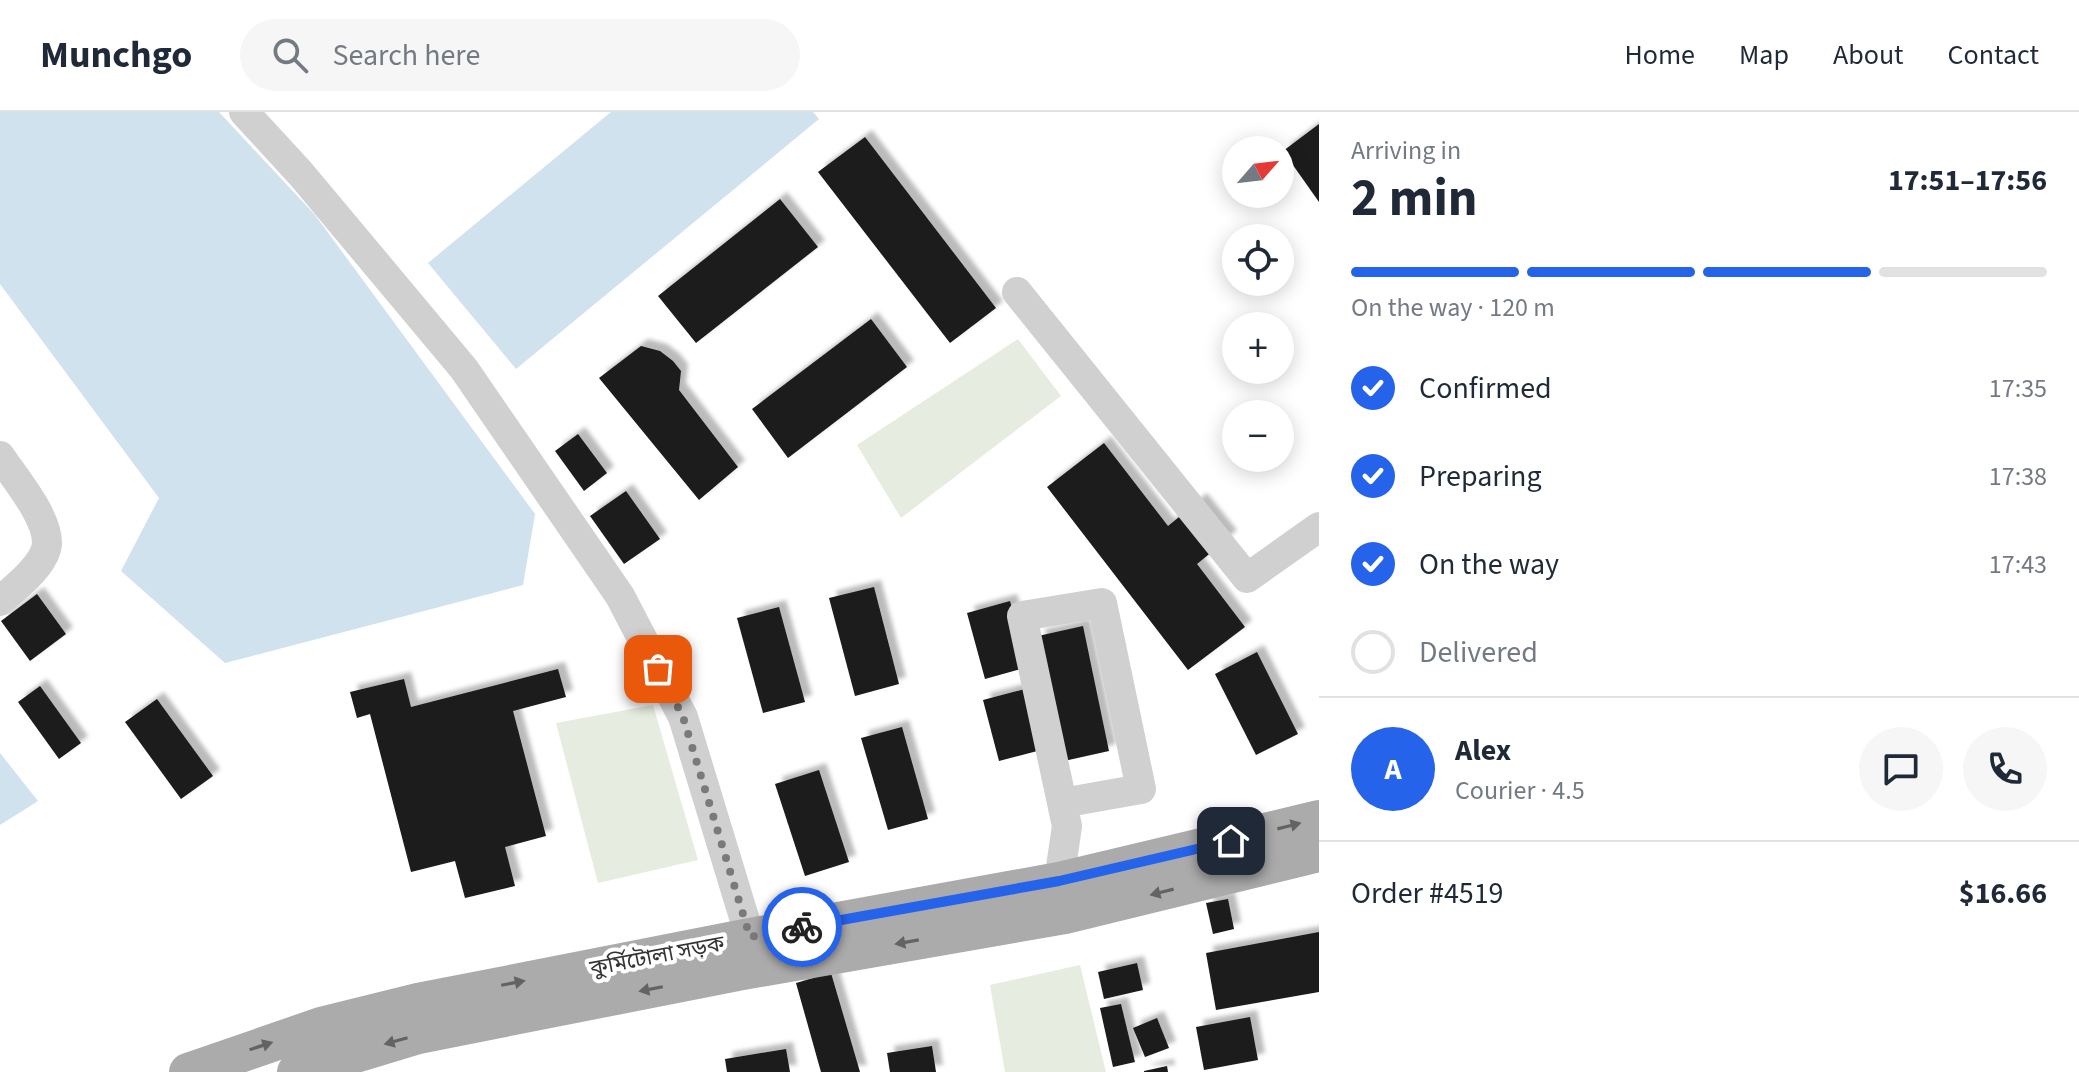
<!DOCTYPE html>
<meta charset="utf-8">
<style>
:root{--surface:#fff;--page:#f6f6f7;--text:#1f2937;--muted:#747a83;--line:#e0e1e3;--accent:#2563eb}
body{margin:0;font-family:"Source Sans 3","Noto Sans Bengali",sans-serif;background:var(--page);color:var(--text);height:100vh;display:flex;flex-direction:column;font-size:30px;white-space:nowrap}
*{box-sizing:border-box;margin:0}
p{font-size:26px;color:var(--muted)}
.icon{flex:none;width:44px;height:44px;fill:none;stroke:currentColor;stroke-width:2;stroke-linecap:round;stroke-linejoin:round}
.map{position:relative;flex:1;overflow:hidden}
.details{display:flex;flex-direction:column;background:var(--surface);width:760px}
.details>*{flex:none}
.needle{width:52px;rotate:62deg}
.tools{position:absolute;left:1222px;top:24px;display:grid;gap:16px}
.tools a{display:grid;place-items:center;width:72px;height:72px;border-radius:50%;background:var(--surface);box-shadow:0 4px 20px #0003;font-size:40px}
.pin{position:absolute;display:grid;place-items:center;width:68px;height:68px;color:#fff;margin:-34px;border-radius:16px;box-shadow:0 4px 12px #0006}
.courier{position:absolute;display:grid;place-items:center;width:80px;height:80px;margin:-40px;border:6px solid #2563eb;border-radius:50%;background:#fff;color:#222;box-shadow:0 2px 10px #0007}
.summary em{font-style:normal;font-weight:700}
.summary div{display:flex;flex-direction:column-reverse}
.summary{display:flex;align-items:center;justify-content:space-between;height:136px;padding:0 32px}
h1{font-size:52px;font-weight:700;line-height:60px}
.bar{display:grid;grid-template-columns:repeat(4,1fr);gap:12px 8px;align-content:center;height:96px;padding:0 32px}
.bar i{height:10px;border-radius:6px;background:var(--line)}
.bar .selected{background:var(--accent)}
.bar p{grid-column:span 4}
.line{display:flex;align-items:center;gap:20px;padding:0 32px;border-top:2px solid var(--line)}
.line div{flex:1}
.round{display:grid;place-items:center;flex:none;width:84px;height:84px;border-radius:42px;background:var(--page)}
ol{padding:0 32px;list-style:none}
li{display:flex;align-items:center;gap:24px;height:88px}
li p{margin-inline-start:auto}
li .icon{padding:8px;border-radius:50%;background:var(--accent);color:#fff;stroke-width:4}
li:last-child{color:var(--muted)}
li i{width:44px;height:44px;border:4px solid var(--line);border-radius:50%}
header{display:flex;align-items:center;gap:48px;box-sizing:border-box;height:112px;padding:0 40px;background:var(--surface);border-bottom:2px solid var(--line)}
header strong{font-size:38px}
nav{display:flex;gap:44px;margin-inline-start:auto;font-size:28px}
.search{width:560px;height:72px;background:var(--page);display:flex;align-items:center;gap:20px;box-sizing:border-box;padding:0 28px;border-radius:44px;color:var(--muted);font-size:30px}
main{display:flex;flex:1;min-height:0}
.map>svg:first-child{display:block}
.green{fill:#e6ecdf}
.water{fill:#cfe2ee}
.building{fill:#1a1a1a;filter:url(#shadow)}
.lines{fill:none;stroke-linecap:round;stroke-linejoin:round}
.minor{stroke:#d0d0d0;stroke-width:30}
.major{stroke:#ababab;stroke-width:38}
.oneway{fill:#636363}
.done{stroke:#7a7a7a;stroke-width:8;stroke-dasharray:0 14.4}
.route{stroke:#2563eb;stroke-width:10}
.labels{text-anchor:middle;stroke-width:8;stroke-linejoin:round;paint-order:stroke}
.street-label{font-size:22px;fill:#333;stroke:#fff}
</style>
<header>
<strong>Munchgo</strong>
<div class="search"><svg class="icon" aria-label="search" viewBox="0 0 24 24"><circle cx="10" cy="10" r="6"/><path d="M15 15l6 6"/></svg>Search here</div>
<nav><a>Home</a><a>Map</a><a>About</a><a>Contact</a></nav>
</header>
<main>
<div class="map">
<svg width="1319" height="960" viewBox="0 0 1319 960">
<defs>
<filter id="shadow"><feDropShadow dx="7" dy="-7" stdDeviation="2" flood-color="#0004"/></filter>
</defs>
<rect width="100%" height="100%" fill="#fff"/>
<g class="green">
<path d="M1018,227L1061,284L901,406L857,333Z"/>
<path d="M653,593L698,748L598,771L556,611Z"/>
<path d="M1080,853L1106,960H1005L990,873Z"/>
</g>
<g class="water">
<path d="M0,0H219L315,103L535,402L523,473L225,551L121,459L159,386L0,172Z"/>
<path d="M611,0H813L819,7L516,257L428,151Z"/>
<path d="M0,641L38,689L0,713Z"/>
</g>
<g class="building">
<path d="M1319,12V90L1283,39Z"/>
<path d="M865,25L996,196L950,231L818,60Z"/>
<path d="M780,87L818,135L696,231L658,184Z"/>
<path d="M871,207L907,255L788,346L752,297Z"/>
<path d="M641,234L660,239L673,249L681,259L679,278L738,355L699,388L599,266Z"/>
<path d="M578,322L607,361L584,379L555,339Z"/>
<path d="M1104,331L1168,414L1200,388L1230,425L1197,452L1245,515L1188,558L1047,375Z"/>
<path d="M626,379L660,427L624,452L590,404Z"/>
<path d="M874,475L899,572L855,584L829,486Z"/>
<path d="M37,482L66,522L30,549L1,509Z"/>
<path d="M1010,489L1028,555L985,567L967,501Z"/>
<path d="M779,495L805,590L763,601L737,506Z"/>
<path d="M1083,514L1109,639L1064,649L1038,524Z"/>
<path d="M1257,540L1298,622L1256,643L1215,562Z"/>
<path d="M558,557L566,585L513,599L546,724L505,735L515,774L465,786L455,749L411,760L370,602L357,606L350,580L404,567L411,595Z"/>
<path d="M40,574L81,631L59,647L18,590Z"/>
<path d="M1029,576L1045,637L999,649L983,588Z"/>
<path d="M157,587L213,664L181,687L125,610Z"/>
<path d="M902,615L928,707L888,718L861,626Z"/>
<path d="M819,658L849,750L805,764L775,672Z"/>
<path d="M1228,787L1234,817L1213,822L1206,791Z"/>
<path d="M1319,820V880L1216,898L1206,841Z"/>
<path d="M1137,851L1143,878L1104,887L1098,860Z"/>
<path d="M831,861L860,960H821L796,871Z"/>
<path d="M1121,892L1135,950L1113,955L1100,896Z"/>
<path d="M1250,905L1258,948L1204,958L1196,915Z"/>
<path d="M1157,906L1169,936L1145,945L1133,916Z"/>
<path d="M932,934L936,960H890L887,941Z"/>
<path d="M786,937L790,960H727L725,947Z"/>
<path d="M1167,954L1168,960H1144V959Z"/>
</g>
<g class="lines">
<g class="minor">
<path d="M244,0L301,62L464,257L620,484L683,605L750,825"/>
<path d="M1017,180L1247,466L1319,415"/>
<path d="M0,344C14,365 48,405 47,432C45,453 15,476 0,489"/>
<path d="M1059,769L1067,714L1022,504L1102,491L1141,677L1062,691"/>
</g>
<g class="major">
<path d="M188,960L321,914L418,890L750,825L1059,769L1319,707"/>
<path d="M296,960L418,923L737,860L1065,803L1319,741"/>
</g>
</g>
<defs><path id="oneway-solid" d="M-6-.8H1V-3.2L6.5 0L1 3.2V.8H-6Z" transform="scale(2)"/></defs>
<g class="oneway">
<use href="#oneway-solid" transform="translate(1289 714) rotate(-14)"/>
<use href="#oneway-solid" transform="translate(1162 780) rotate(166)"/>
<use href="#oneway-solid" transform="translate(907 830) rotate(170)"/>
<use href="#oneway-solid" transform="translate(513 871) rotate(-11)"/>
<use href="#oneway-solid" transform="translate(651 877) rotate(169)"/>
<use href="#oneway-solid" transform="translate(396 929) rotate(164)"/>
<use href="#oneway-solid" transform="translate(261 934) rotate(-18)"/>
</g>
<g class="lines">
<path class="done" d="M658,557L683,605L750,825L802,815"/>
<path class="route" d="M802,815L1059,769L1231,729"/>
</g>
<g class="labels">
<g class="street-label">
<text transform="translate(657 843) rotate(-11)" y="8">কুর্মিটোলা সড়ক</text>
</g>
</g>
</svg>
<div class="tools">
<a><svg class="needle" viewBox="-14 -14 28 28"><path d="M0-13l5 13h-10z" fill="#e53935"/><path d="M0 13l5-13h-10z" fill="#747a83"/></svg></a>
<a><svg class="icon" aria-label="locate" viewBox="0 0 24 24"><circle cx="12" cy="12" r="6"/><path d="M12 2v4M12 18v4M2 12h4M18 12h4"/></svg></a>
<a>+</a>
<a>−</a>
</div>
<div class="pin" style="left:658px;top:557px;background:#ea580c"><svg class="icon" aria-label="bag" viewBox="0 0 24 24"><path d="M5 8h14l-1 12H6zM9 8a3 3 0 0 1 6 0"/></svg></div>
<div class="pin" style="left:1231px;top:729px;background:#1f2937"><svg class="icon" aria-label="home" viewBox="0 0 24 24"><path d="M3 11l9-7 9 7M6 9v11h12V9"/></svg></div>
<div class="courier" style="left:802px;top:815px"><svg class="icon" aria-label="bike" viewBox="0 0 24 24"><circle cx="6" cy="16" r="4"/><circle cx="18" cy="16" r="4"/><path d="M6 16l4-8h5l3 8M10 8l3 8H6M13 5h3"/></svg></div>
</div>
<section class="details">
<div class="summary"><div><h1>2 min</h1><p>Arriving in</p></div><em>17:51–17:56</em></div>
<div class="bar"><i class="selected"></i><i class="selected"></i><i class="selected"></i><i></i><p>On the way · 120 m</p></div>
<ol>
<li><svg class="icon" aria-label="check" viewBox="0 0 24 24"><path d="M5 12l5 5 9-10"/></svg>Confirmed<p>17:35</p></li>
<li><svg class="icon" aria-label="check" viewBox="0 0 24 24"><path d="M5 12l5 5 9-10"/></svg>Preparing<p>17:38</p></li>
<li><svg class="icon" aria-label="check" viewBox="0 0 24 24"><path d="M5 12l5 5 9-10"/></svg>On the way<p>17:43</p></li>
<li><i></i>Delivered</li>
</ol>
<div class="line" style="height:144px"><b class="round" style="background:var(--accent);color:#fff">A</b><div><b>Alex</b><p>Courier · 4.5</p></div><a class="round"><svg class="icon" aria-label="chat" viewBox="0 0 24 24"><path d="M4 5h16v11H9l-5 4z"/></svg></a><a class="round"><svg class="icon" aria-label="phone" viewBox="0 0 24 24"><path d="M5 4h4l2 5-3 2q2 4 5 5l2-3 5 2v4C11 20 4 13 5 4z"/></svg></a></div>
<div class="line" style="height:104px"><div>Order #4519</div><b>$16.66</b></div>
</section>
</main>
